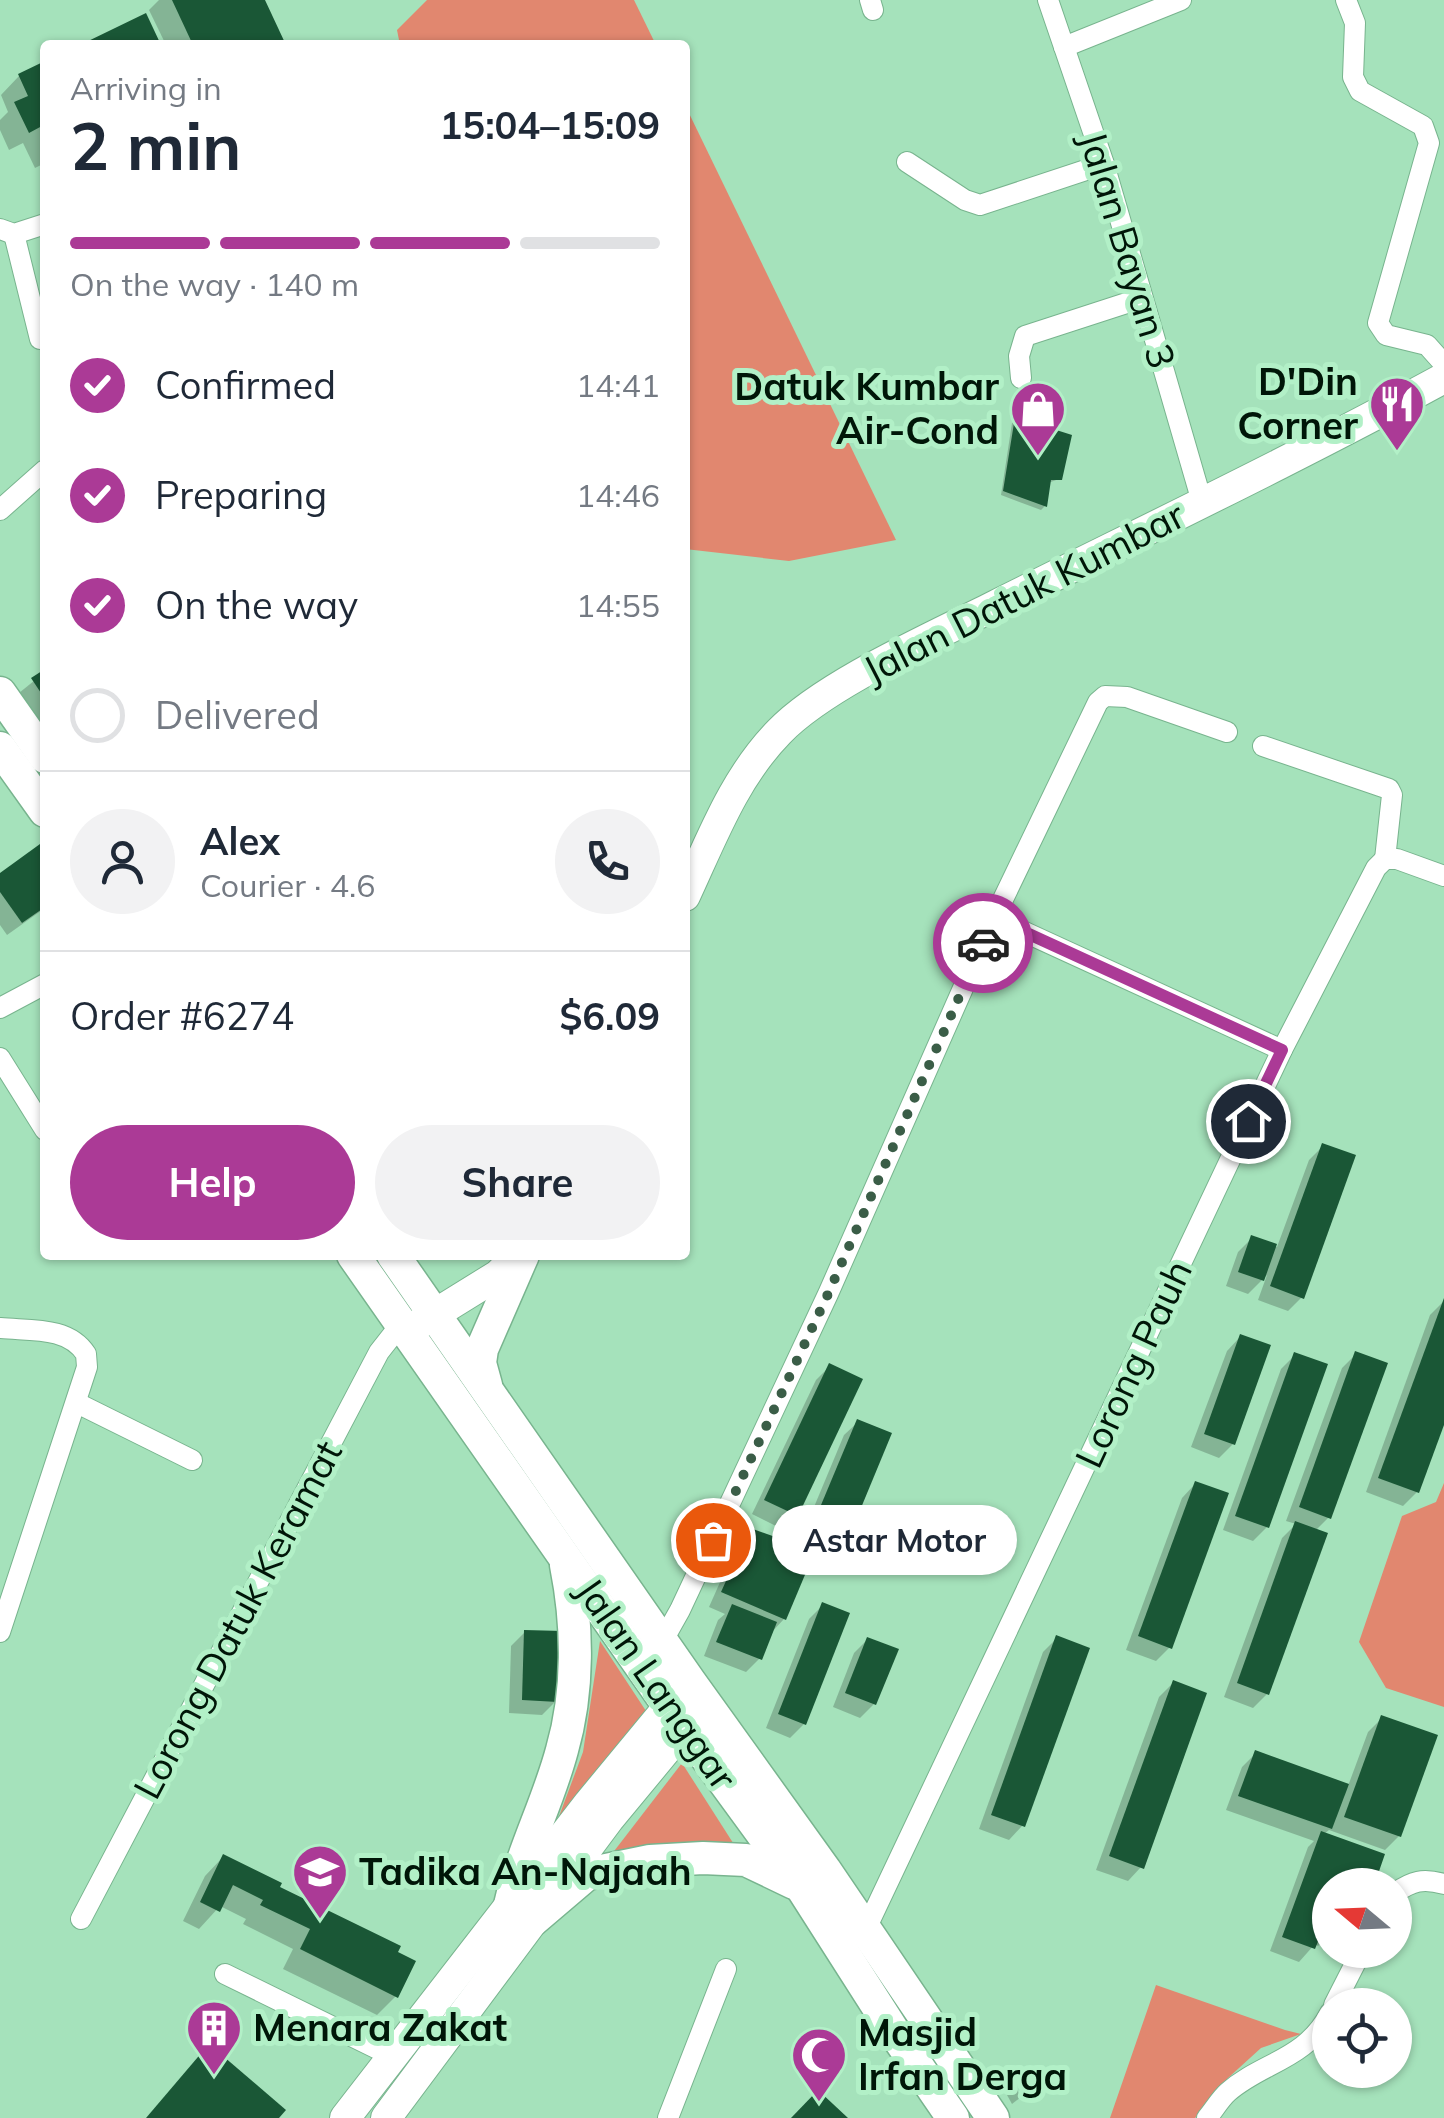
<!DOCTYPE html>
<meta charset="utf-8">
<style>
:root{--surface:#fff;--page:#f2f2f3;--text:#1f2937;--muted:#747a83;--line:#e0e1e3;--accent:#ab3a96}
body{margin:0;font-family:Mulish,sans-serif;background:var(--page);color:var(--text);height:100vh;display:flex;flex-direction:column;font-size:38px;white-space:nowrap}
*{box-sizing:border-box;margin:0}
p{font-size:32px;color:var(--muted)}
.icon{flex:none;width:55px;height:55px;fill:none;stroke:currentColor;stroke-width:2;stroke-linecap:round;stroke-linejoin:round}
.map{position:relative;flex:1;overflow:hidden}
.panel{position:absolute;left:40px;top:40px;width:650px;height:1220px;display:flex;flex-direction:column;background:var(--surface);border-radius:10px;box-shadow:0 2px 8px #0004}
.panel>*{flex:none}
.needle{width:65px;rotate:289deg}
.fabs{position:absolute;left:1312px;top:1868px;display:grid;gap:20px}
.fabs a{display:grid;place-items:center;width:100px;height:100px;border-radius:50%;background:var(--surface);box-shadow:0 2px 8px #0004;font-size:50px}
.pin{position:absolute;display:grid;place-items:center;width:85px;height:85px;color:#fff;margin:-42px;border:5px solid #fff;border-radius:50%;box-shadow:0 2px 10px #0007}
.courier{position:absolute;display:grid;place-items:center;width:100px;height:100px;margin:-50px;border:8px solid #ab3a96;border-radius:50%;background:#fff;color:#222;box-shadow:0 2px 12px #0007}
.bubble{position:absolute;height:70px;border-radius:35px;background:var(--surface);box-shadow:0 2px 8px #0004;font-size:32px;font-weight:700;line-height:70px;text-align:center}
.head em{font-style:normal;font-weight:700}
.head div{display:flex;flex-direction:column-reverse}
.head{display:flex;align-items:center;justify-content:space-between;height:170px;padding:0 30px}
h1{font-size:65px;font-weight:700;line-height:75px}
.bar{display:grid;grid-template-columns:repeat(4,1fr);gap:15px 10px;align-content:center;height:120px;padding:0 30px}
.bar i{height:12px;border-radius:8px;background:var(--line)}
.bar .selected{background:var(--accent)}
.bar p{grid-column:span 4}
.line{display:flex;align-items:center;gap:25px;padding:0 30px;border-top:2px solid var(--line)}
.line div{flex:1}
.round{display:grid;place-items:center;flex:none;width:105px;height:105px;border-radius:52px;background:var(--page)}
ol{padding:0 30px;list-style:none}
li{display:flex;align-items:center;gap:30px;height:110px}
li p{margin-inline-start:auto}
li .icon{padding:10px;border-radius:50%;background:var(--accent);color:#fff;stroke-width:4}
li:last-child{color:var(--muted)}
li i{width:55px;height:55px;border:5px solid var(--line);border-radius:50%}
.button{display:flex;gap:20px;margin-top:auto;padding:20px 30px}
.button a{flex:1;height:115px;border-radius:60px;background:var(--accent);color:#fff;font-size:40px;font-weight:700;line-height:115px;text-align:center}
.button a+a{background:var(--page);color:var(--text)}
.map>svg:first-child{display:block}
.green{fill:#e1876f}
.shadow{fill:#0003}
.building{fill:#1a5736}
.lines{fill:none;stroke-linecap:round;stroke-linejoin:round}
.street-casing{stroke:#78b48e;stroke-width:22}
.secondary-casing{stroke:#78b48e;stroke-width:32}
.primary-casing{stroke:#78b48e;stroke-width:35}
.street{stroke:#fff;stroke-width:20}
.secondary{stroke:#fff;stroke-width:30}
.primary{stroke:#fff;stroke-width:32}
.done{stroke:#3a5d47;stroke-width:10;stroke-dasharray:0 18}
.route{stroke:#ab3a96;stroke-width:12}
.labels{text-anchor:middle;stroke-width:10;stroke-linejoin:round;paint-order:stroke}
.street-label{font-size:38px;fill:#001608;stroke:#b2f0c7}
.poi-label{font-size:38px;font-weight:bold;fill:#001608;stroke:#b2f0c7;text-anchor:start}
</style>
<div class="map">
<svg width="1444" height="2118" viewBox="0 0 1444 2118">
<rect width="100%" height="100%" fill="#a5e2bb"/>
<g class="green">
<path d="M427,0H634L656,45H400L397,30Z"/>
<path d="M685,105L896,540L789,561L685,549Z"/>
<path d="M1444,1483V1707L1386,1688L1359,1642L1402,1516L1436,1502Z"/>
<path d="M600,1641L646,1711L548,1846L583,1752Z"/>
<path d="M682,1763L735,1846L608,1859Z"/>
<path d="M1156,1985L1285,2030L1301,2034L1261,2048L1228,2078L1195,2118H1110Z"/>
</g>
<g class="shadow">
<path d="M159,0H262L283,45H166L149,10Z"/>
<path d="M45,64V163L35,168L23,143L9,150L0,130V120L8,112L1,95L19,76Z"/>
<path d="M1016,420L1059,479L1048,483L1045,506L1041,510L1001,495L1012,423Z"/>
<path d="M45,672V735L19,693Z"/>
<path d="M45,856V908L7,935L0,925V876Z"/>
<path d="M1323,1146L1302,1297L1288,1311L1258,1300L1267,1275L1248,1294L1226,1286L1238,1252L1252,1238L1277,1247L1309,1160Z"/>
<path d="M1444,1301V1417L1417,1492L1403,1506L1366,1492L1430,1315Z"/>
<path d="M1240,1337L1233,1444L1219,1458L1191,1447L1227,1351Z"/>
<path d="M1356,1354L1329,1517L1315,1531L1267,1694L1253,1708L1224,1697L1282,1538L1296,1524L1286,1521L1342,1368Z"/>
<path d="M1295,1355L1267,1527L1253,1541L1223,1530L1281,1369Z"/>
<path d="M830,1366L796,1515L782,1529L752,1514L816,1380Z"/>
<path d="M858,1422L849,1531L835,1545L804,1531L844,1435Z"/>
<path d="M1195,1484L1170,1647L1156,1661L1126,1650L1182,1498Z"/>
<path d="M751,1530L784,1619L770,1634L760,1658L746,1672L704,1656L718,1620L725,1614L709,1607L737,1544Z"/>
<path d="M823,1605L804,1724L790,1738L766,1728L809,1619Z"/>
<path d="M525,1632L556,1701L542,1715L509,1713L511,1646Z"/>
<path d="M1057,1638L1022,1826L1009,1840L979,1829L1043,1652Z"/>
<path d="M868,1639L874,1704L860,1718L833,1707L854,1653Z"/>
<path d="M1173,1683L1141,1867L1128,1881L1096,1870L1159,1697Z"/>
<path d="M1382,1718L1399,1836L1385,1850L1329,1830L1324,1834L1375,1875L1365,1885H1330V1934L1318,1946L1315,1944L1299,1962L1270,1951L1308,1847L1314,1841L1226,1810L1242,1767L1256,1753L1348,1786L1368,1732Z"/>
<path d="M223,1857L396,1996L377,2015L283,1969L293,1949L243,1924L246,1919L220,1906L199,1929L183,1921L205,1876Z"/>
<path d="M1016,2088L1021,2097L1012,2104L1007,2095Z"/>
</g>
<g class="building">
<path d="M172,0H265L286,45H193Z"/>
<path d="M146,13L161,45H80Z"/>
<path d="M45,61V132L42,126L29,133L14,102L28,96L18,74Z"/>
<path d="M1015,417L1072,435L1062,480H1051L1047,507L1003,491Z"/>
<path d="M45,669V699L31,678Z"/>
<path d="M40,844L45,851V907L22,923L0,892V873Z"/>
<path d="M1322,1143L1356,1155L1304,1299L1270,1286Z"/>
<path d="M1251,1235L1277,1244L1264,1281L1238,1272Z"/>
<path d="M1444,1298V1425L1419,1493L1378,1478Z"/>
<path d="M1240,1334L1271,1345L1235,1445L1204,1434Z"/>
<path d="M1355,1351L1388,1363L1331,1519L1299,1507Z"/>
<path d="M1294,1352L1328,1364L1269,1528L1235,1516Z"/>
<path d="M829,1363L863,1379L798,1516L764,1500Z"/>
<path d="M857,1419L892,1433L851,1532L816,1517Z"/>
<path d="M1195,1481L1229,1493L1172,1649L1138,1636Z"/>
<path d="M1295,1521L1328,1533L1269,1695L1237,1683Z"/>
<path d="M750,1528L815,1551L786,1620L721,1592Z"/>
<path d="M822,1602L850,1613L806,1725L778,1714Z"/>
<path d="M732,1604L777,1622L762,1660L716,1642Z"/>
<path d="M524,1630L563,1631L558,1702L522,1700Z"/>
<path d="M1056,1635L1090,1648L1025,1827L991,1815Z"/>
<path d="M867,1637L899,1649L876,1705L845,1693Z"/>
<path d="M1173,1680L1207,1693L1144,1869L1109,1856Z"/>
<path d="M1381,1715L1438,1735L1401,1837L1344,1817Z"/>
<path d="M1255,1750L1349,1784L1332,1829L1238,1796Z"/>
<path d="M1321,1831L1385,1854L1377,1877L1357,1870L1352,1885H1330V1931L1323,1929L1315,1949L1282,1937Z"/>
<path d="M223,1854L282,1883L280,1887L401,1946L398,1952L416,1961L398,1998L300,1949L310,1929L260,1905L263,1900L233,1885L220,1912L200,1902Z"/>
<path d="M209,2044L286,2110L279,2118H146Z"/>
<path d="M818,2090L848,2118H791Z"/>
</g>
<g class="lines">
<g class="street-casing">
<g id="street">
<path d="M870,0L873,10"/>
<path d="M1048,0L1104,164L1202,502"/>
<path d="M1346,0L1355,23L1353,77L1360,91L1423,126L1429,143L1378,323L1386,335L1427,345L1444,364"/>
<path d="M1064,47L1181,0"/>
<path d="M907,162L965,200L980,205L1104,164"/>
<path d="M0,229L14,234L45,224"/>
<path d="M14,234L40,339"/>
<path d="M1021,378L1019,356L1025,336L1142,298"/>
<path d="M0,510L45,470"/>
<path d="M1263,746L1389,789L1392,795L1385,859"/>
<path d="M994,918L1282,1050"/>
<path d="M0,1008L45,984"/>
<path d="M0,1058L45,1130"/>
<path d="M0,1328C30,1331 68,1326 86,1354L87,1367L0,1632"/>
<path d="M77,1403L192,1460"/>
<path d="M662,1642L680,1610L828,1294L994,918L1098,702L1105,696L1127,697L1227,732"/>
<path d="M1395,1893C1412,1881 1423,1878 1444,1884"/>
<path d="M81,1919L379,1352L401,1324"/>
<path d="M865,1931L1282,1050L1376,868L1385,859H1397L1444,876"/>
<path d="M225,1974L392,2056"/>
<path d="M1334,2005L1362,1950"/>
<path d="M668,2118L726,1969"/>
<path d="M1207,2118C1214,2110 1220,2099 1228,2092C1262,2062 1306,2060 1330,2013"/>
</g>
</g>
<g class="secondary-casing">
<g id="secondary">
<path d="M685,896C712,838 734,778 779,732C825,684 935,636 996,605C1146,530 1297,458 1444,378"/>
<path d="M414,1327L498,1275L518,1255"/>
<path d="M345,2118L589,1803L684,1688"/>
<path d="M386,2118L609,1819L700,1709"/>
</g>
</g>
<g class="primary-casing">
<g id="primary">
<path d="M0,693L45,757"/>
<path d="M0,748L45,811"/>
<path d="M353,1255L668,1705L802,1888L894,2032L953,2118"/>
<path d="M393,1255L690,1682L825,1870L993,2118"/>
<path d="M486,1385L480,1363L482,1349L523,1255"/>
<path d="M510,1905C522,1851 548,1803 562,1750C579,1691 578,1625 566,1565"/>
<path d="M533,1920L587,1874L650,1861L703,1858L746,1860L794,1883"/>
</g>
</g>
<use href="#street" class="street"/>
<use href="#secondary" class="secondary"/>
<use href="#primary" class="primary"/>
</g>
<g class="lines">
<path class="done" d="M713,1540L828,1294L983,943"/>
<path class="route" d="M983,943L994,918L1282,1050L1248,1121"/>
</g>
<defs>
<g id="restaurant-pin" transform="scale(2.875)"><path d="M0 17L-7.5 6A9.5 9.5 0 1 1 7.5 6Z" fill="#ab3a96" stroke="#b2f0c7"/><path d="M-5-6h1v4h1v-4h1v4h1v-4h1v5L-1.5 .5V6h-2V.5L-5-1ZM5-6V6H3V1.5H1.5Q1.5-4 5-6Z" fill="#fff"/></g>
<g id="shop-pin" transform="scale(2.875)"><path d="M0 17L-7.5 6A9.5 9.5 0 1 1 7.5 6Z" fill="#ab3a96" stroke="#b2f0c7"/><path d="M-5-2.5h2.3a2.7 3.5 0 0 1 5.4 0H5L5.5 6h-11ZM-1.5-2.5h3a1.5 2.3 0 0 0-3 0Z" fill="#fff"/></g>
<g id="school-pin" transform="scale(2.875)"><path d="M0 17L-7.5 6A9.5 9.5 0 1 1 7.5 6Z" fill="#ab3a96" stroke="#b2f0c7"/><path d="M0-5L7-2L0 1L-7-2ZM-4 1L0 2.5L4 1V4Q0 6-4 4Z" fill="#fff"/></g>
<g id="building-pin" transform="scale(2.875)"><path d="M0 17L-7.5 6A9.5 9.5 0 1 1 7.5 6Z" fill="#ab3a96" stroke="#b2f0c7"/><path d="M-4-6H4V6H1V3H-1V6H-4ZM-2.5-4.3h1.7v1.8h-1.7ZM.8-4.3h1.7v1.8H.8ZM-2.5-1h1.7V.8h-1.7ZM.8-1h1.7V.8H.8Z" fill="#fff"/></g>
<g id="mosque-pin" transform="scale(2.875)"><path d="M0 17L-7.5 6A9.5 9.5 0 1 1 7.5 6Z" fill="#ab3a96" stroke="#b2f0c7"/><path d="M3.5-4.9A6 6 0 1 0 3.5 4.9A5 5 0 1 1 3.5-4.9Z" fill="#fff"/></g>
</defs>
<g fill-rule="evenodd">
<use href="#restaurant-pin" x="1397" y="404"/>
<use href="#shop-pin" x="1038" y="409"/>
<use href="#school-pin" x="320" y="1872"/>
<use href="#building-pin" x="214" y="2028"/>
<use href="#mosque-pin" x="819" y="2055"/>
</g>
<g class="labels">
<g class="street-label">
<text transform="translate(1127 250) rotate(73)" y="13">Jalan Bayan 3</text>
<text transform="translate(1024 593) rotate(-27)" y="13">Jalan Datuk Kumbar</text>
<text transform="translate(1134 1364) rotate(-65)" y="13">Lorong Pauh</text>
<text transform="translate(238 1620) rotate(-62)" y="13">Lorong Datuk Keramat</text>
<text transform="translate(656 1684) rotate(55)" y="13">Jalan Langgar</text>
</g>
<g class="poi-label">
<text x="1358" y="395" text-anchor="end">D'Din<tspan x="1358" dy="44">Corner</tspan></text>
<text x="999" y="400" text-anchor="end">Datuk Kumbar<tspan x="999" dy="44">Air-Cond</tspan></text>
<text x="359" y="1885">Tadika An-Najaah</text>
<text x="253" y="2041">Menara Zakat</text>
<text x="858" y="2046">Masjid<tspan x="858" dy="44">Irfan Derga</tspan></text>
</g>
</g>
</svg>
<div class="fabs">
<a><svg class="needle" viewBox="-14 -14 28 28"><path d="M0-13l5 13h-10z" fill="#e53935"/><path d="M0 13l5-13h-10z" fill="#747a83"/></svg></a>
<a><svg class="icon" aria-label="locate" viewBox="0 0 24 24"><circle cx="12" cy="12" r="6"/><path d="M12 2v4M12 18v4M2 12h4M18 12h4"/></svg></a>
</div>
<div class="pin" style="left:713px;top:1540px;background:#ea580c"><svg class="icon" aria-label="bag" viewBox="0 0 24 24"><path d="M5 8h14l-1 12H6zM9 8a3 3 0 0 1 6 0"/></svg></div>
<div class="pin" style="left:1248px;top:1121px;background:#1f2937"><svg class="icon" aria-label="home" viewBox="0 0 24 24"><path d="M3 11l9-7 9 7M6 9v11h12V9"/></svg></div>
<div class="courier" style="left:983px;top:943px"><svg class="icon" aria-label="car" viewBox="0 0 24 24"><path d="M5 17H2v-5l4-1 3-4h7l3 4 3 1v5h-3M9 17h6M6 11h13"/><circle cx="7" cy="17" r="2"/><circle cx="17" cy="17" r="2"/></svg></div>
<div class="bubble" style="left:772px;top:1505px;width:245px">Astar Motor</div>
<section class="panel">
<div class="head"><div><h1>2 min</h1><p>Arriving in</p></div><em>15:04–15:09</em></div>
<div class="bar"><i class="selected"></i><i class="selected"></i><i class="selected"></i><i></i><p>On the way · 140 m</p></div>
<ol>
<li><svg class="icon" aria-label="check" viewBox="0 0 24 24"><path d="M5 12l5 5 9-10"/></svg>Confirmed<p>14:41</p></li>
<li><svg class="icon" aria-label="check" viewBox="0 0 24 24"><path d="M5 12l5 5 9-10"/></svg>Preparing<p>14:46</p></li>
<li><svg class="icon" aria-label="check" viewBox="0 0 24 24"><path d="M5 12l5 5 9-10"/></svg>On the way<p>14:55</p></li>
<li><i></i>Delivered</li>
</ol>
<div class="line" style="height:180px"><a class="round"><svg class="icon" aria-label="person" viewBox="0 0 24 24"><circle cx="12" cy="8" r="4"/><path d="M4 21q1-7 8-7t8 7"/></svg></a><div><b>Alex</b><p>Courier · 4.6</p></div><a class="round"><svg class="icon" aria-label="phone" viewBox="0 0 24 24"><path d="M5 4h4l2 5-3 2q2 4 5 5l2-3 5 2v4C11 20 4 13 5 4z"/></svg></a></div>
<div class="line" style="height:130px"><div>Order #6274</div><b>$6.09</b></div>
<div class="button"><a>Help</a><a>Share</a></div>
</section>
</div>
